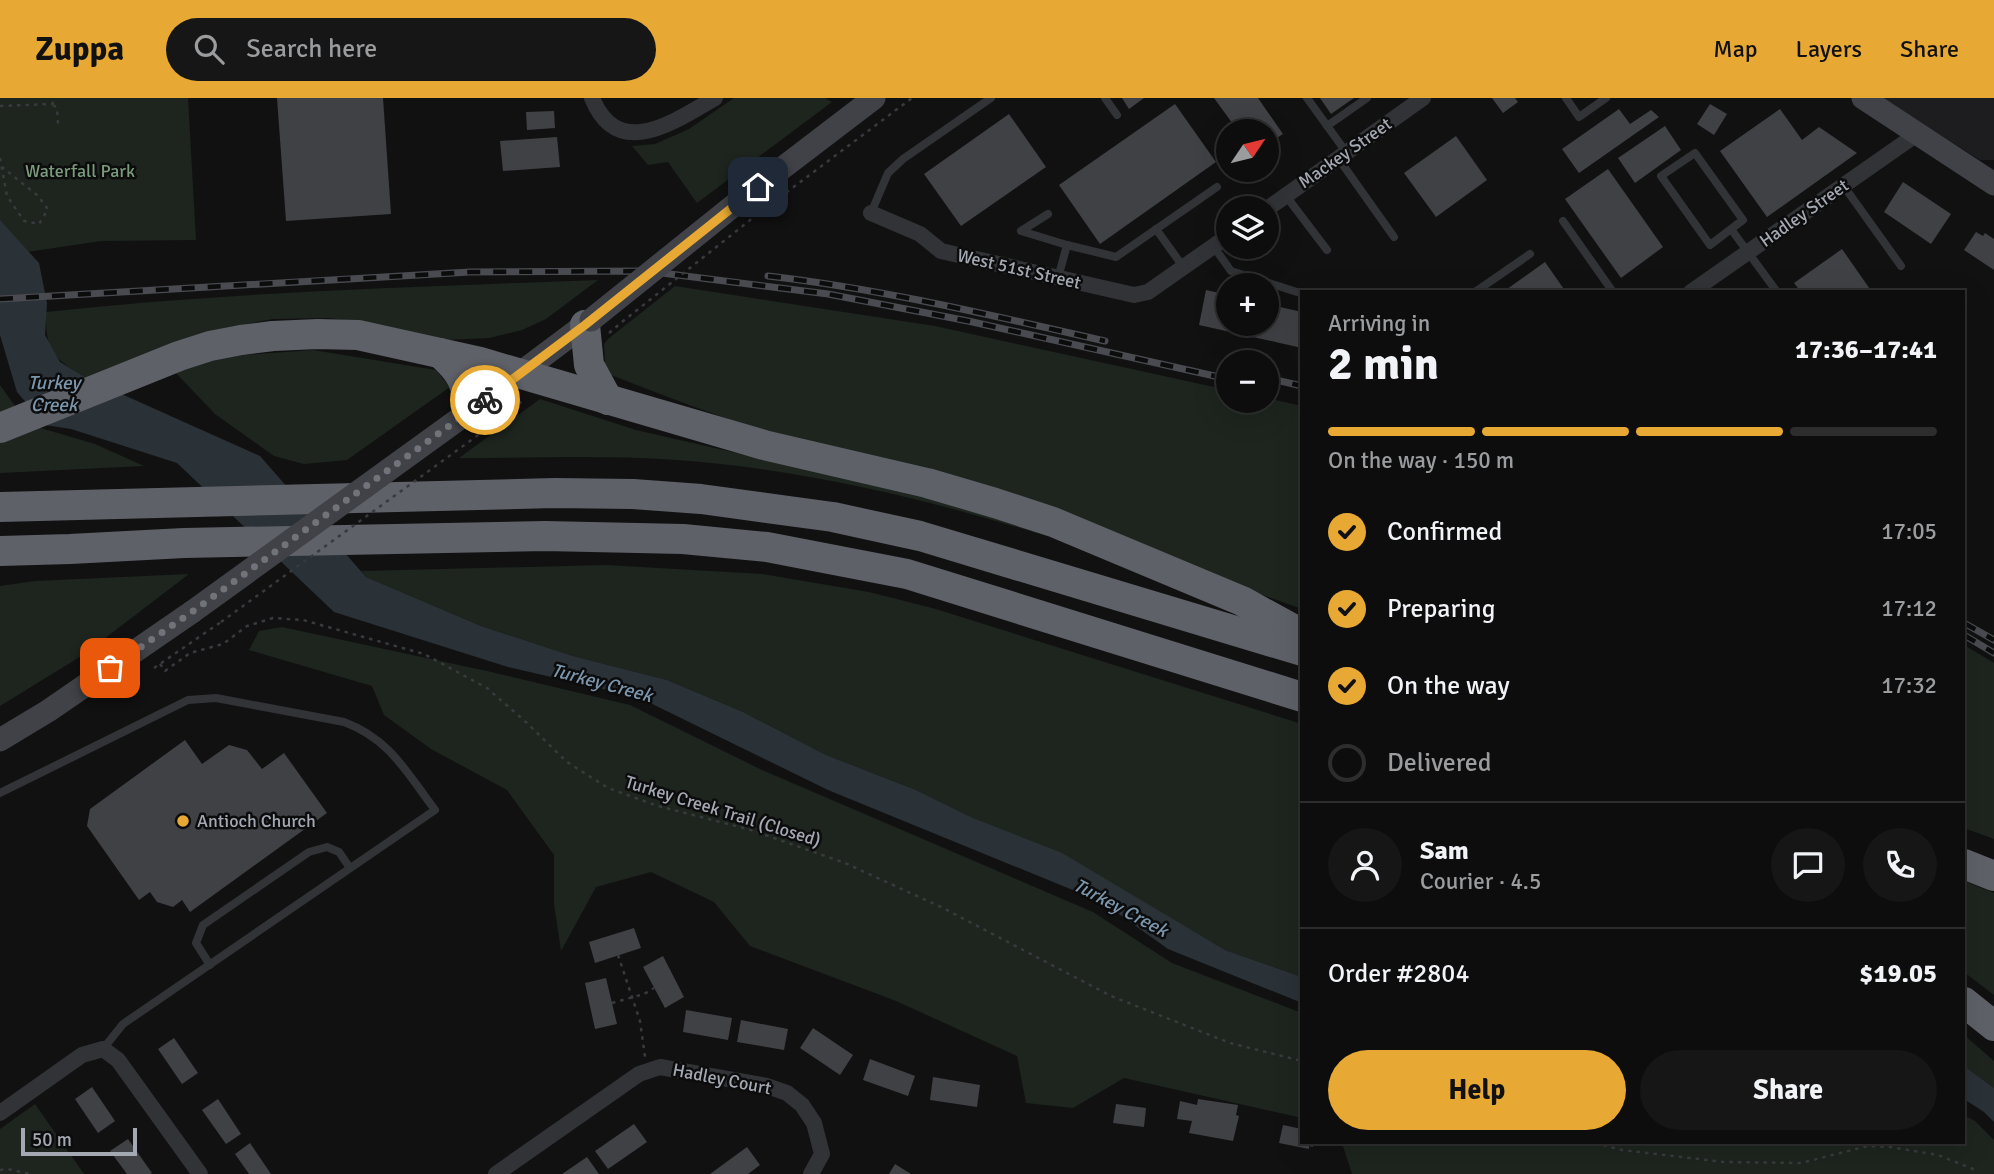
<!DOCTYPE html>
<meta charset="utf-8">
<style>
:root{--surface:#0d0d0e;--page:#161617;--text:#f1f3f6;--muted:#9a9c9e;--line:#2d2d2e;--accent:#e7a934}
body{margin:0;font-family:Signika,sans-serif;background:var(--page);color:var(--text);height:100vh;display:flex;flex-direction:column;font-size:26px;white-space:nowrap}
*{box-sizing:border-box;margin:0}
p{font-size:23px;color:var(--muted)}
.icon{flex:none;width:38px;height:38px;fill:none;stroke:currentColor;stroke-width:2;stroke-linecap:round;stroke-linejoin:round}
.map{position:relative;flex:1;overflow:hidden}
.drawer{position:absolute;left:1300px;top:192px;width:665px;height:854px;display:flex;flex-direction:column;background:var(--surface);border-radius:0px;box-shadow:0 7px 28px #0002,0 0 0 2px var(--line)}
.drawer>*{flex:none}
.needle{width:46px;rotate:55deg}
.tools{position:absolute;left:1216px;top:21px;display:grid;gap:14px}
.tools a{display:grid;place-items:center;width:63px;height:63px;border-radius:50%;background:var(--surface);box-shadow:0 7px 28px #0002,0 0 0 2px var(--line);font-size:35px}
.scale{position:absolute;left:21px;bottom:18px;width:116px;box-sizing:border-box;padding-left:7px;border:4px solid #a3a8b2;border-top:0;font-size:19px;line-height:24px;white-space:nowrap;color:#a3a8b2;-webkit-text-stroke:5px #0c0c0d;paint-order:stroke}
.pin{position:absolute;display:grid;place-items:center;width:60px;height:60px;color:#fff;margin:-30px;border-radius:14px;box-shadow:0 4px 10px #0006}
.courier{position:absolute;display:grid;place-items:center;width:70px;height:70px;margin:-35px;border:5px solid #e7a934;border-radius:50%;background:#fff;color:#222;box-shadow:0 2px 9px #0007}
.headline em{font-style:normal;font-weight:700}
.headline div{display:flex;flex-direction:column-reverse}
.headline{display:flex;align-items:center;justify-content:space-between;height:119px;padding:0 28px}
h1{font-size:46px;font-weight:700;line-height:52px}
.bar{display:grid;grid-template-columns:repeat(4,1fr);gap:10px 7px;align-content:center;height:84px;padding:0 28px}
.bar i{height:9px;border-radius:5px;background:var(--line)}
.bar .current{background:var(--accent)}
.bar p{grid-column:span 4}
.line{display:flex;align-items:center;gap:18px;padding:0 28px;border-top:2px solid var(--line)}
.line div{flex:1}
.round{display:grid;place-items:center;flex:none;width:74px;height:74px;border-radius:37px;background:var(--page)}
ol{padding:0 28px;list-style:none}
li{display:flex;align-items:center;gap:21px;height:77px}
li p{margin-inline-start:auto}
li .icon{padding:7px;border-radius:50%;background:var(--accent);color:#111;stroke-width:4}
li:last-child{color:var(--muted)}
li i{width:38px;height:38px;border:4px solid var(--line);border-radius:50%}
.cta{display:flex;gap:14px;margin-top:auto;padding:14px 28px}
.cta a{flex:1;height:80px;border-radius:42px;background:var(--accent);color:#111;font-size:28px;font-weight:700;line-height:80px;text-align:center}
.cta a+a{background:var(--page);color:var(--text)}
header{display:flex;align-items:center;gap:42px;box-sizing:border-box;height:98px;padding:0 35px;background:var(--accent);color:#111}
header strong{font-size:33px}
nav{display:flex;gap:38px;margin-inline-start:auto;font-size:24px}
.search{width:490px;height:63px;background:var(--page);display:flex;align-items:center;gap:18px;box-sizing:border-box;padding:0 24px;border-radius:38px;color:var(--muted);font-size:26px}
.map>svg:first-child{display:block}
.built{fill:#1d1d1f}
.green{fill:#1d251e}
.water{fill:#2a3137}
.building{fill:#404145}
.lines{fill:none;stroke-linecap:round;stroke-linejoin:round}
.path{stroke:#383a3e;stroke-width:2.5;stroke-dasharray:3.5 5;stroke-linecap:butt}
.lane{stroke:#323337;stroke-width:8}
.street{stroke:#323337;stroke-width:16}
.secondary{stroke:#404247;stroke-width:23}
.highway{stroke:#5e6168;stroke-width:30}
.rail-casing{stroke:#494b50;stroke-width:7}
.rail{stroke:#0c0c0d;stroke-width:4.5;stroke-dasharray:13;stroke-linecap:butt}
.path-bridge{stroke:#383a3e;stroke-width:2.5;stroke-dasharray:3.5 5;stroke-linecap:butt}
.secondary-bridge{stroke:#404247;stroke-width:23}
.done{stroke:#70737a;stroke-width:7;stroke-dasharray:0 12.6}
.route{stroke:#e7a934;stroke-width:9}
.poi-dot{fill:#e7a934;stroke:#0c0c0d;stroke-width:2.5}
.labels{text-anchor:middle;stroke-width:5;stroke-linejoin:round;paint-order:stroke}
.street-label{font-size:18px;fill:#a3a8b2;stroke:#0c0c0d}
.park-label{font-size:18px;fill:#7b9c7c;stroke:#0c0c0d}
.poi-label{font-size:18px;fill:#a3a8b2;stroke:#0c0c0d;text-anchor:start}
.water-label{font-size:19px;font-style:italic;fill:#7b96ac;stroke:#0c0c0d}
</style>
<header>
<strong>Zuppa</strong>
<div class="search"><svg class="icon" aria-label="search" viewBox="0 0 24 24"><circle cx="10" cy="10" r="6"/><path d="M15 15l6 6"/></svg>Search here</div>
<nav><a>Map</a><a>Layers</a><a>Share</a></nav>
</header>
<div class="map">
<svg width="1994" height="1076" viewBox="0 0 1994 1076">
<rect width="100%" height="100%" fill="#111112"/>
<path class="built" d="M1882,0H1994V62H1980Z"/>
<g class="green">
<path d="M0,0H188L196,142L101,143L0,158Z"/>
<path d="M734,0H825L832,4L697,105L668,64L648,67L632,48L655,46L689,31Z"/>
<path d="M598,182L546,221L522,232L489,240L446,242L377,226L328,220L273,221L225,230L88,281C54,261 45,254 46,214C230,194 413,189 598,182Z"/>
<path d="M675,188L935,228L1228,292V303H1267V300L1302,308V511C1073,428 837,367 611,277L602,267L605,265L604,246L608,241Z"/>
<path d="M313,252L436,272L450,289L347,362L304,366L274,358L215,316L175,274L229,258Z"/>
<path d="M0,287L15,308L0,314Z"/>
<path d="M540,301L636,332L959,406L1046,438C927,401 803,371 677,362C605,357 531,360 459,360Z"/>
<path d="M37,329L95,346L144,368L0,375V345Z"/>
<path d="M606,467L762,476L869,494L936,511L1302,626V879L1225,852L1177,824L973,720L916,692L826,657L743,614L667,582L573,558L481,528L366,479L361,473Z"/>
<path d="M189,476L83,557L0,608V488L35,483Z"/>
<path d="M282,529L487,573L630,607L762,672L1093,814L1172,865L1302,915V1020L1124,980L1073,1010L1026,1005L1017,958L896,903L750,848L714,804L651,774L596,789L561,853L554,806V757L507,692L431,651L384,617L372,588L249,552L259,533Z"/>
<path d="M1964,547L1994,565V741L1964,730Z"/>
<path d="M1964,783L1994,795V897L1964,874Z"/>
<path d="M1964,937L1994,963V990L1964,968Z"/>
<path d="M35,1006L84,1076H0V1031Z"/>
<path d="M1964,1017L1975,1023L1994,1042V1076H1352L1342,1045H1964Z"/>
</g>
<g class="water">
<path d="M0,122L39,165L47,205L45,237L60,264L88,281L260,358L366,479L481,528L573,558L667,582L743,614L826,657L916,692L973,720L1062,755L1225,852L1302,879V905L1168,851L1102,804L828,692L638,599L508,569L334,514L177,365L71,331L45,327L17,294L0,237Z"/>
<path d="M1964,968L1994,990V1024L1984,1014L1964,1001Z"/>
</g>
<g class="building">
<path d="M277,0H383L391,116L286,123Z"/>
<path d="M1122,0H1144L1129,11Z"/>
<path d="M1214,0H1258L1283,36L1267,46V33H1238Z"/>
<path d="M1320,0H1354L1331,16Z"/>
<path d="M1492,0H1515L1518,4L1503,15Z"/>
<path d="M1175,6L1216,64L1100,146L1059,87Z"/>
<path d="M1710,6L1727,16L1714,37L1697,26Z"/>
<path d="M1619,11L1630,26L1651,12L1659,19L1579,75L1562,51Z"/>
<path d="M1780,11L1802,42L1819,29L1857,55L1767,119L1720,53Z"/>
<path d="M554,13L555,30L527,32L526,14Z"/>
<path d="M1009,16L1046,69L961,128L924,76Z"/>
<path d="M1665,28L1681,52L1635,85L1618,60Z"/>
<path d="M1456,38L1487,82L1436,119L1404,75Z"/>
<path d="M557,39L560,69L503,73L500,43Z"/>
<path d="M1608,71L1663,149L1621,180L1565,101Z"/>
<path d="M1903,84L1951,116L1931,146L1884,114Z"/>
<path d="M1976,134L1983,138L1985,135L1994,141V172L1964,152Z"/>
<path d="M1842,151L1872,194H1801L1794,185Z"/>
<path d="M1545,164L1566,194H1503Z"/>
<path d="M1206,192L1228,197V226H1267V206L1302,214V250L1199,227Z"/>
<path d="M185,642L202,666L229,647L247,652L262,671L284,655L327,715L190,814L182,802L173,809L157,804L150,794L139,802L87,728L90,711Z"/>
<path d="M634,830L641,850L595,865L589,844Z"/>
<path d="M663,858L684,899L665,910L643,869Z"/>
<path d="M606,880L617,926L595,931L585,885Z"/>
<path d="M686,912L732,920L728,942L683,934Z"/>
<path d="M741,922L788,931L784,952L737,944Z"/>
<path d="M813,930L853,957L840,977L800,950Z"/>
<path d="M174,940L198,975L182,986L158,951Z"/>
<path d="M870,961L915,978L908,998L863,982Z"/>
<path d="M933,979L980,987L977,1009L930,1002Z"/>
<path d="M92,989L115,1023L98,1035L75,1001Z"/>
<path d="M218,1001L241,1036L226,1046L202,1012Z"/>
<path d="M1198,1001L1238,1007L1236,1017L1239,1018L1233,1043L1189,1035L1192,1023L1177,1021L1180,1003L1197,1007Z"/>
<path d="M1116,1006L1146,1010L1144,1029L1113,1025Z"/>
<path d="M634,1026L647,1044L608,1071L595,1053Z"/>
<path d="M1283,1027L1302,1031V1045H1314L1313,1049L1309,1048V1051L1279,1045Z"/>
<path d="M128,1041L152,1075L150,1076H127L110,1053Z"/>
<path d="M250,1045L271,1076H249L235,1056Z"/>
<path d="M747,1049L760,1067L748,1076H710Z"/>
<path d="M587,1059L599,1076H562Z"/>
<path d="M895,1066L911,1076H889Z"/>
</g>
<g class="lines">
<g class="path">
<path d="M53,7L57,10L58,26"/>
<path d="M0,8L52,6L57,0"/>
<path d="M0,60L7,98L24,123L39,126L48,111L37,97L2,69"/>
<path d="M759,115L912,0"/>
<path d="M609,235L622,224"/>
<path d="M492,327L525,301"/>
<path d="M160,566L165,573L190,555L223,546L247,528L273,520L303,522L424,556L487,590L527,625L567,664L608,690L658,708L751,732L845,765L943,810L1111,898L1230,945L1302,963"/>
<path d="M154,570L221,524"/>
<path d="M618,857L640,923L645,959"/>
<path d="M612,905L644,896L654,890"/>
<path d="M1595,1045L1622,1052L1724,1064L1801,1065L1868,1048L1890,1049L1938,1057L1978,1073"/>
<path d="M0,1072L7,1071L31,1076"/>
</g>
<g class="lane">
<path d="M1105,0L1117,17"/>
<path d="M1307,0L1346,54"/>
<path d="M1566,0L1579,19L1606,0"/>
<path d="M1327,28L1367,0"/>
<path d="M1338,60L1394,139"/>
<path d="M1843,87L1901,168"/>
<path d="M1286,98L1327,152"/>
<path d="M871,115L888,75L903,61L991,0"/>
<path d="M1048,116L1021,133L1067,147L1058,180"/>
<path d="M1563,123L1613,194"/>
<path d="M1156,131L1184,170"/>
<path d="M1731,131L1710,147L1661,78L1695,55L1743,122L1731,131L1777,194"/>
<path d="M1067,147L1116,159L1217,89"/>
<path d="M1214,149L1231,173L1297,194"/>
<path d="M1475,194L1530,156"/>
<path d="M0,695L188,602L216,600L344,624C390,641 407,675 435,712L123,926L103,951"/>
<path d="M210,867L196,845L203,827L309,754L327,749L339,754L350,770"/>
</g>
<g class="street">
<path d="M592,0C618,64 675,23 715,0"/>
<path d="M1267,111L1423,0"/>
<path d="M871,115L920,136L941,153L1134,197L1148,194L1228,138"/>
<path d="M1691,194L1917,36"/>
<path d="M0,1015L82,957L103,951L118,962L200,1076"/>
<path d="M496,1076L639,976L660,969L767,988L787,995L802,1007L814,1025L822,1056L811,1076"/>
</g>
<g class="secondary">
<path d="M1863,0L1994,86"/>
<path d="M738,104L874,0"/>
<path d="M463,318L591,222"/>
<path d="M0,642L48,613L192,514"/>
</g>
<g class="highway">
<path d="M585,227L589,267L608,302"/>
<path d="M440,255C463,276 464,282 471,312"/>
<path d="M0,330L179,258L210,248L241,242L273,238L318,236L358,237L480,264L764,347L927,385L995,405L1053,424L1242,503L1302,536"/>
<path d="M0,409L555,395L633,396L701,401L833,419L920,438L1302,553"/>
<path d="M0,453L70,451L184,445L545,438L683,441L767,449L907,476L1302,599"/>
<path d="M1964,766L1994,778"/>
<path d="M1964,904L1994,928"/>
</g>
<g class="rail-casing">
<g id="rail">
<path d="M768,178C882,191 994,218 1105,243"/>
<path d="M0,201L470,174L646,173L828,196L968,223L1228,281"/>
<path d="M1267,280L1302,288"/>
<path d="M1964,525L1994,542"/>
<path d="M1964,537L1994,555"/>
</g>
</g>
<use href="#rail" class="rail"/>
<g class="path-bridge">
<path d="M622,224L759,115"/>
<path d="M221,524L492,327"/>
</g>
<g class="secondary-bridge">
<path d="M591,222L738,104"/>
<path d="M192,514L463,318"/>
</g>
</g>
<g class="lines">
<path class="done" d="M110,570L192,514L485,302"/>
<path class="route" d="M485,302L585,227L758,89"/>
</g>
<circle class="poi-dot" cx="183" cy="723" r="7"/>
<g class="labels">
<g class="street-label">
<text transform="translate(1345 55) rotate(-35)" y="6">Mackey Street</text>
<text transform="translate(1804 115) rotate(-35)" y="6">Hadley Street</text>
<text transform="translate(1019 171) rotate(13)" y="6">West 51st Street</text>
<text transform="translate(723 713) rotate(17)" y="6">Turkey Creek Trail (Closed)</text>
<text transform="translate(722 981) rotate(11)" y="6">Hadley Court</text>
</g>
<g class="park-label">
<text x="80" y="79">Waterfall Park</text>
</g>
<g class="poi-label">
<text x="197" y="729">Antioch Church</text>
</g>
<g class="water-label">
<text x="54" y="291">Turkey<tspan x="54" dy="22">Creek</tspan></text>
<text transform="translate(602 584) rotate(15)" y="7">Turkey Creek</text>
<text transform="translate(1121 809) rotate(28)" y="7">Turkey Creek</text>
</g>
</g>
</svg>
<div class="tools">
<a><svg class="needle" viewBox="-14 -14 28 28"><path d="M0-13l5 13h-10z" fill="#e53935"/><path d="M0 13l5-13h-10z" fill="#9a9c9e"/></svg></a>
<a><svg class="icon" aria-label="layers" viewBox="0 0 24 24"><path d="M12 4l9 5-9 5-9-5zM3 14l9 5 9-5"/></svg></a>
<a>+</a>
<a>−</a>
</div>
<div class="scale">50 m</div>
<div class="pin" style="left:110px;top:570px;background:#ea580c"><svg class="icon" aria-label="bag" viewBox="0 0 24 24"><path d="M5 8h14l-1 12H6zM9 8a3 3 0 0 1 6 0"/></svg></div>
<div class="pin" style="left:758px;top:89px;background:#1f2937"><svg class="icon" aria-label="home" viewBox="0 0 24 24"><path d="M3 11l9-7 9 7M6 9v11h12V9"/></svg></div>
<div class="courier" style="left:485px;top:302px"><svg class="icon" aria-label="bike" viewBox="0 0 24 24"><circle cx="6" cy="16" r="4"/><circle cx="18" cy="16" r="4"/><path d="M6 16l4-8h5l3 8M10 8l3 8H6M13 5h3"/></svg></div>
<section class="drawer">
<div class="headline"><div><h1>2 min</h1><p>Arriving in</p></div><em>17:36–17:41</em></div>
<div class="bar"><i class="current"></i><i class="current"></i><i class="current"></i><i></i><p>On the way · 150 m</p></div>
<ol>
<li><svg class="icon" aria-label="check" viewBox="0 0 24 24"><path d="M5 12l5 5 9-10"/></svg>Confirmed<p>17:05</p></li>
<li><svg class="icon" aria-label="check" viewBox="0 0 24 24"><path d="M5 12l5 5 9-10"/></svg>Preparing<p>17:12</p></li>
<li><svg class="icon" aria-label="check" viewBox="0 0 24 24"><path d="M5 12l5 5 9-10"/></svg>On the way<p>17:32</p></li>
<li><i></i>Delivered</li>
</ol>
<div class="line" style="height:126px"><a class="round"><svg class="icon" aria-label="person" viewBox="0 0 24 24"><circle cx="12" cy="8" r="4"/><path d="M4 21q1-7 8-7t8 7"/></svg></a><div><b>Sam</b><p>Courier · 4.5</p></div><a class="round"><svg class="icon" aria-label="chat" viewBox="0 0 24 24"><path d="M4 5h16v11H9l-5 4z"/></svg></a><a class="round"><svg class="icon" aria-label="phone" viewBox="0 0 24 24"><path d="M5 4h4l2 5-3 2q2 4 5 5l2-3 5 2v4C11 20 4 13 5 4z"/></svg></a></div>
<div class="line" style="height:91px"><div>Order #2804</div><b>$19.05</b></div>
<div class="cta"><a>Help</a><a>Share</a></div>
</section>
</div>
